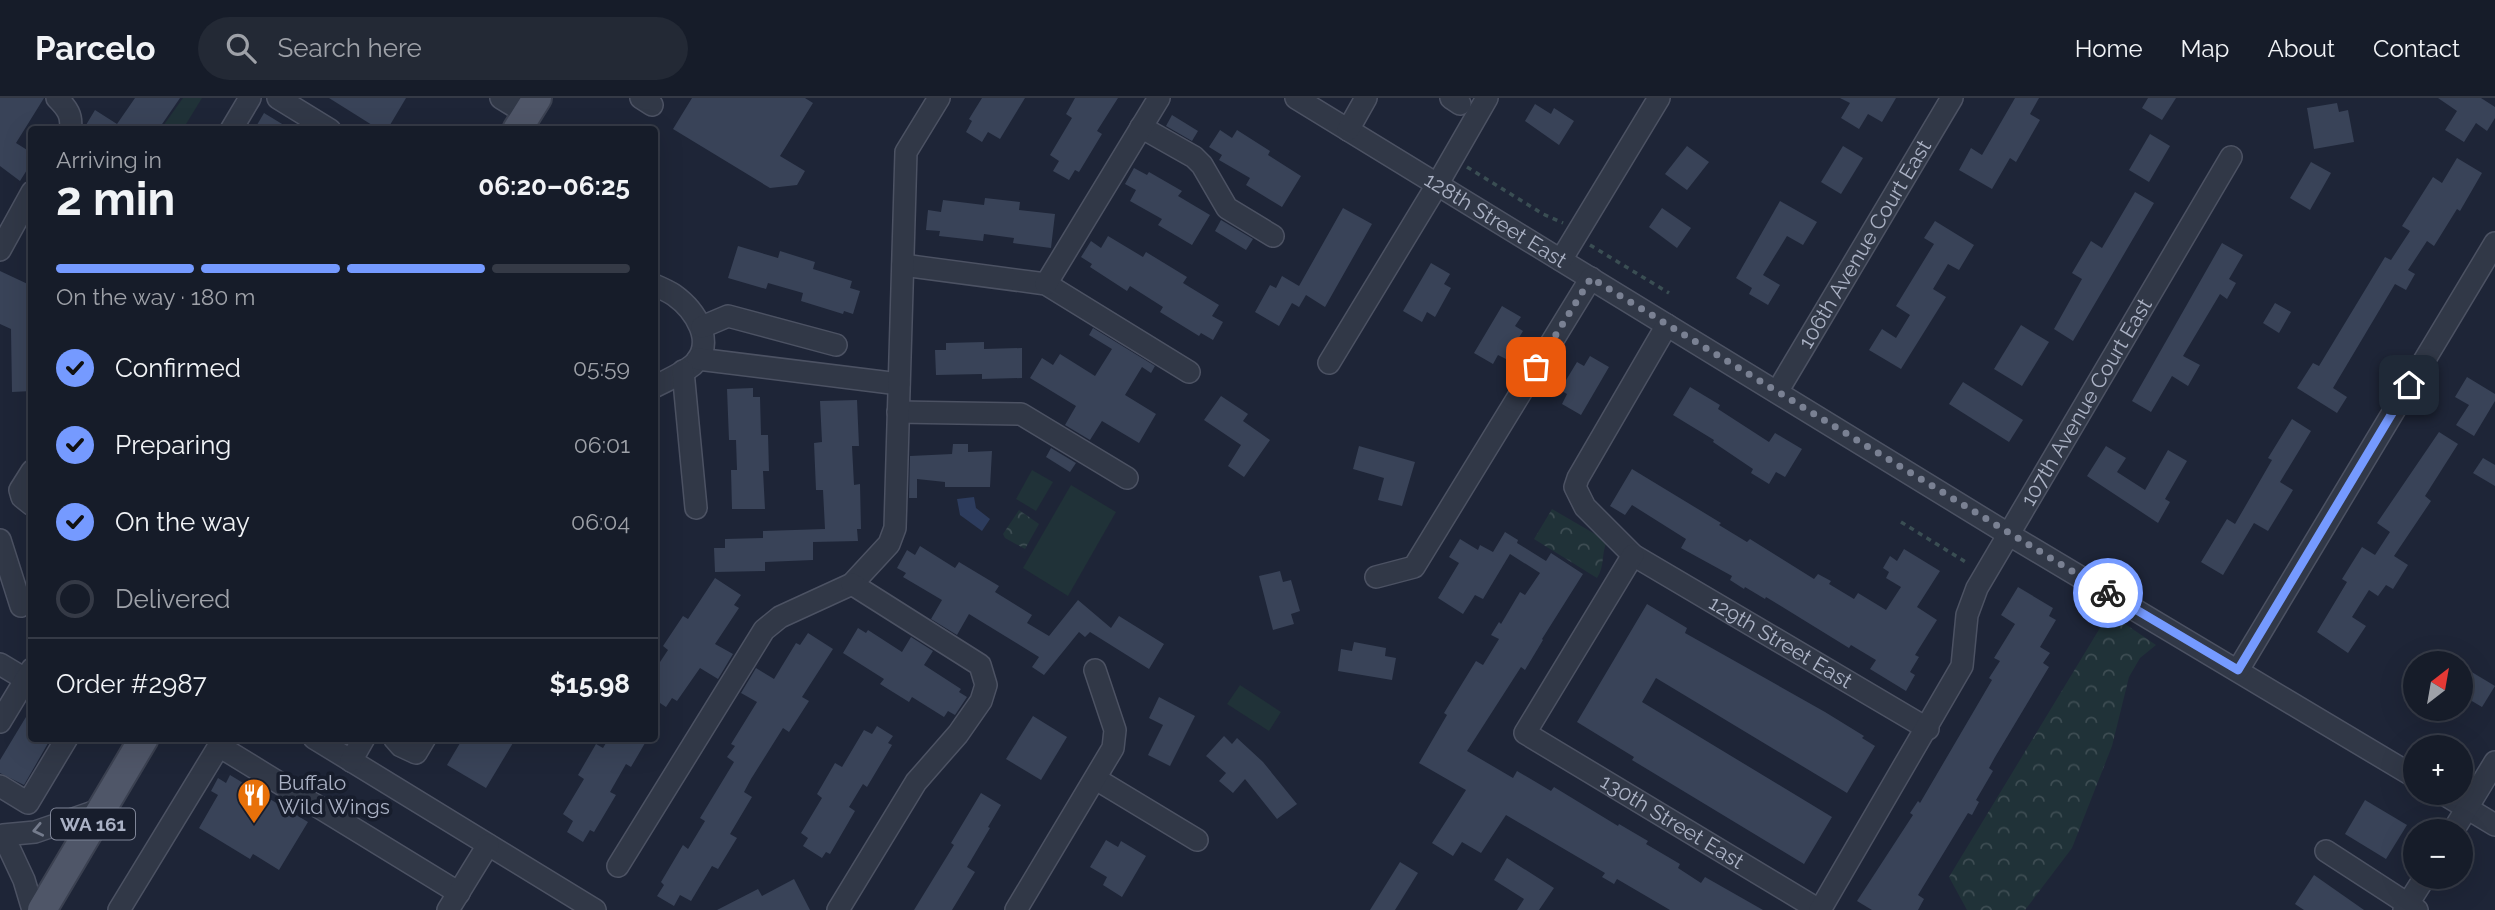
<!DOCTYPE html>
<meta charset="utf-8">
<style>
:root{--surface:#161c29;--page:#232935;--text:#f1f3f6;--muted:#9ea1a8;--line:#353a46;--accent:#759aff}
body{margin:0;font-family:Raleway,sans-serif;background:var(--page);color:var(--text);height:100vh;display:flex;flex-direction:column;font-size:26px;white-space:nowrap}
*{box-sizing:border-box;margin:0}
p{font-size:23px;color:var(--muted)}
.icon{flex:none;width:38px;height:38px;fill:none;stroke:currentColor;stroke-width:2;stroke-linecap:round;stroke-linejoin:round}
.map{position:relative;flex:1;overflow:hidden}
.panel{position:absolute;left:28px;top:28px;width:630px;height:616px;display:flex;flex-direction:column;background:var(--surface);border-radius:7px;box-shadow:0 7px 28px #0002,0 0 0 2px var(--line)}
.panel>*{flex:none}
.needle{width:46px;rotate:31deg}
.tools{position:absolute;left:2403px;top:553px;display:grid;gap:14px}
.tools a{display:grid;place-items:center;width:70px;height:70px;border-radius:50%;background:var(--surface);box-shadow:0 7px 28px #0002,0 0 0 2px var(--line);font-size:35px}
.pin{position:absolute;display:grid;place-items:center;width:60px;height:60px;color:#fff;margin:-30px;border-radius:14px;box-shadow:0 4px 10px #0006}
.courier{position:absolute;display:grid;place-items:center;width:70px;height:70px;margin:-35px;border:5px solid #759aff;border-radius:50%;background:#fff;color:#222;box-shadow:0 2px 9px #0007}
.overview em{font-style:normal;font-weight:700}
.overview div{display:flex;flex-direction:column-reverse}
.overview{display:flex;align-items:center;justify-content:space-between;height:119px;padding:0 28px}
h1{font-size:46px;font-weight:700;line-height:52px}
.bar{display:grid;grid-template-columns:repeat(4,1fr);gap:10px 7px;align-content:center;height:84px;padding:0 28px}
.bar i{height:9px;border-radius:5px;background:var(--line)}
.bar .selected{background:var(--accent)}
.bar p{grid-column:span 4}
.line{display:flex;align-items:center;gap:18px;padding:0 28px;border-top:2px solid var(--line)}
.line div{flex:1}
ol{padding:0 28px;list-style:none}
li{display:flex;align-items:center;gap:21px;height:77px}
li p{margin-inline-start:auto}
li .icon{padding:7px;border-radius:50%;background:var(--accent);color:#111;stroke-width:4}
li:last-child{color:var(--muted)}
li i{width:38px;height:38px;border:4px solid var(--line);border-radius:50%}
header{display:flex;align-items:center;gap:42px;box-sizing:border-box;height:98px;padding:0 35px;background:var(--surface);border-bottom:2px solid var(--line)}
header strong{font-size:33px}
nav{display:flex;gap:38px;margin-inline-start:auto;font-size:24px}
.search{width:490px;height:63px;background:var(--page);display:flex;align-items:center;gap:18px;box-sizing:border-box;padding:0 24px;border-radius:38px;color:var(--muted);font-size:26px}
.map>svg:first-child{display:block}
.grass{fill:#203238}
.forest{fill:url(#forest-crowns)}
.water{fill:#2d3c5d}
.building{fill:#394358}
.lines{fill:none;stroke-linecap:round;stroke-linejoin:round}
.minor-casing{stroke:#4c5263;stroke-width:24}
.major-casing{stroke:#3b4151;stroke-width:32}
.path{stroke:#3a4e53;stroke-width:3.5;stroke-dasharray:5 5;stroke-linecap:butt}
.minor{stroke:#313847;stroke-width:21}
.major{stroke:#4f5668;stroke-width:28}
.oneway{stroke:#747b8c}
.done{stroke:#7a8193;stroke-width:7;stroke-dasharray:0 12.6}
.route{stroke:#759aff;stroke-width:9}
.labels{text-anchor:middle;stroke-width:7;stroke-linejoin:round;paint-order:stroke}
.shield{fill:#171d2c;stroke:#7f8597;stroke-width:2}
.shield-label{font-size:19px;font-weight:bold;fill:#abb2c5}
.street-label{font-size:21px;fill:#abb2c5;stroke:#171d2c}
.poi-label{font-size:21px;fill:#abb2c5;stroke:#171d2c;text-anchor:start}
</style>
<header>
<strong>Parcelo</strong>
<div class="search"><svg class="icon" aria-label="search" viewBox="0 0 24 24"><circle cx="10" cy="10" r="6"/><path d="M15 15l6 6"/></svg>Search here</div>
<nav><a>Home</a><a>Map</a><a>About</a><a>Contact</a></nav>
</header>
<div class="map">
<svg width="2495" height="812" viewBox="0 0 2495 812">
<defs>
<pattern id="forest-crowns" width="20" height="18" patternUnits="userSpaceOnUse" patternTransform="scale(1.75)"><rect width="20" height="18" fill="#203238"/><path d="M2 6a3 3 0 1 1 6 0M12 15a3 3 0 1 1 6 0" fill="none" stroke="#3e4d53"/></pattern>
</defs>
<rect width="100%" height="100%" fill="#1e2537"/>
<g class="grass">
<path d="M183,0H202L183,31H168L163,28Z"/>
<path d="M1032,372L1053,384L1036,413L1016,401Z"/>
<path d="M1071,387L1116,414L1068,498L1023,470Z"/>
<path d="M1240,587L1281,614L1269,633L1227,606Z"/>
</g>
<g class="forest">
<path d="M1552,411L1607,443C1601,456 1605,468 1597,480L1534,441Z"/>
<path d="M1019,412L1039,426L1025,451L1005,440L1003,436Z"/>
<path d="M2109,515L2156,547L2140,560L2129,579L2112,648L2072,750L2025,812H1967L1949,779Z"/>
</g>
<path class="water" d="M974,399L976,410L990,421L982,433L960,417L957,401Z"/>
<g class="building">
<path d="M0,0H44L16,45L32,55V64L20,83L0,68Z"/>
<path d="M135,0H180L158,32H83L95,12L117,26Z"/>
<path d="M329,0H406L387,32H380Z"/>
<path d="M692,0H805L813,5L780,58L805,73L797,87L770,90L673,31Z"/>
<path d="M982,0H1025L1000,41L988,34L982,44L966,34L972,23L969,21Z"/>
<path d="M1075,0H1118L1097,33L1102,36L1079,74L1075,72L1069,82L1053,73L1059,63L1050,57L1072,20L1066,16Z"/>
<path d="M1840,0H1896L1882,24L1868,16L1859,31L1841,20L1850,5Z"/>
<path d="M2015,0H2039L2030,16L2040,22L2016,64L2010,60L1992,91L1959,72L1971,50L1982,57Z"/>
<path d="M2148,0H2176L2162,22L2142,10Z"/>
<path d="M2438,0H2481L2495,9V20L2487,33L2476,25L2464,44L2445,32L2457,13Z"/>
<path d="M2337,5L2339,14L2348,12L2354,44L2314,51L2307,10Z"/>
<path d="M1535,6L1551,16L1554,10L1574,23L1559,47L1525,23Z"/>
<path d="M264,15L292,32H254Z"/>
<path d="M1172,17L1198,33L1192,43L1166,28Z"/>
<path d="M1220,32L1232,40L1237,32L1270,53L1268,57L1301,78L1282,109L1246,87L1250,80L1219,62L1222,57L1209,49Z"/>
<path d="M2150,36L2170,48L2149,84L2129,72Z"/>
<path d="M1687,48L1709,64L1687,92L1665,76Z"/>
<path d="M1843,48L1863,60L1841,96L1821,84Z"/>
<path d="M2457,60L2482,75L2460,113L2457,111L2434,148L2427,143L2408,172L2415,176L2406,192L2395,186L2333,290L2347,299L2337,315L2297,290L2313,265L2319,268L2385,159L2391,162L2410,133L2402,128L2433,79L2442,85Z"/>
<path d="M2311,64L2331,75L2310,112L2290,100Z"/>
<path d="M1134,70L1147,77L1149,74L1182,93L1178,98L1210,117L1192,147L1158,127L1162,121L1130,103L1136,92L1125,86Z"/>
<path d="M2135,94L2154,105L2073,243L2054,231L2082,181L2072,175L2091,143L2102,150Z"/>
<path d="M985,100L1020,104L1019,112L1055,116L1051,150L1013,145L1014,140L984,136L983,143L939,138L940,133L926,132L928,112L941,114L943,102L984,107Z"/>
<path d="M1780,103L1817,124L1803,147L1787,138L1763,177L1780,187L1768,207L1749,196L1752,190L1736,180Z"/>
<path d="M1343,110L1372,126L1325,209L1306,197L1299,209L1292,205L1279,228L1255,214L1270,187L1276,190L1282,178L1299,188Z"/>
<path d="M1662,110L1691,130L1677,150L1649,129Z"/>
<path d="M1221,122L1253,141L1246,152L1215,133Z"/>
<path d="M1935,123L1974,147L1959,172L1948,166L1933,191L1946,199L1901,271L1869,252L1882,231L1896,240L1910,217L1896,208L1934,146L1924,140Z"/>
<path d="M1108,138L1143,159L1146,154L1187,179L1183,185L1219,207L1212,218L1223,224L1213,242L1201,235L1199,238L1160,214L1163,209L1130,188L1127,193L1090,169L1092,166L1081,159L1091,143L1101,150Z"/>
<path d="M2222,145L2243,157L2229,181L2236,185L2227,201L2220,196L2183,258L2200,267L2188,288L2172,278L2151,314L2132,303Z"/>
<path d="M738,148L778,160L780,153L815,164L813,171L852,183L850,190L860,193L853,216L844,213L843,216L801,203L803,195L768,185L766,191L728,180Z"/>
<path d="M1431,165L1450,176L1444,186L1451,190L1435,219L1427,214L1422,224L1403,213Z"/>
<path d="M0,173L32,188V293L12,294L11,231L0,226Z"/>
<path d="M2275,205L2291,214L2279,235L2263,225Z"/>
<path d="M1502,208L1521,219L1515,228L1523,233L1506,261L1498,257L1493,266L1474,255Z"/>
<path d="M2021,227L2049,244L2022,288L1994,271Z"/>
<path d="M1093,230L1155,268L1151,275L1142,269L1125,297L1156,316L1139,345L1102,323L1090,342L1065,327L1076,308L1030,280L1042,260L1053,267L1060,256L1095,278L1112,251L1089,237Z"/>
<path d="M984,244V251L1022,250V280L982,281V276L936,277L935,252H946V245Z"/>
<path d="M1590,258L1609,269L1581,317L1562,306L1567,296L1560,292L1577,264L1584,268Z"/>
<path d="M2467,279L2495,296V303L2474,338L2456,327L2469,307L2455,299Z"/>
<path d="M1963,284L2023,322L2009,344L1949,306Z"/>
<path d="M1690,289L1720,307L1718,311L1769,344L1775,335L1802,351L1785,379L1776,374L1769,386L1751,375L1753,371L1713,344L1714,342L1673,317Z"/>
<path d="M753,290V299H760L761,337H768L769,373H763L765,411H732L731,372H737L736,342H729L727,291Z"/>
<path d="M1221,298L1248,316L1243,323L1270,342L1244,379L1228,368L1241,347L1204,322Z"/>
<path d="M857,302L859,348H852L854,387L860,386L861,431H857L858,443L813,444V462L765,464V473L715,474L714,450H725V441L763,440V433L825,431L823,392H816L814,345L822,344L820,303Z"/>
<path d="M2292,321L2311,333L2280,384L2293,392L2268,433L2254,425L2223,477L2201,464L2227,421L2235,426L2272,362L2268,360Z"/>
<path d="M2439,334L2458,346L2425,398L2431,403L2394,458L2408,467L2393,491L2386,487L2378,498L2369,492L2352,519L2366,528L2348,555L2317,534L2347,484L2342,481L2362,449L2375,457L2390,434L2377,425Z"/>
<path d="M953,346H968V354L992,353L990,389H945V384L917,381V400H909L910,358L952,356Z"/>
<path d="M1359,348L1415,364L1402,408L1378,402L1384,380L1353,371Z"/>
<path d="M2106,348L2126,360L2117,374L2145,392L2168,352L2187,363L2165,401L2170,404L2158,425L2087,378Z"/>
<path d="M1051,350L1076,365L1070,374L1046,359Z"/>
<path d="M2483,360L2495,367V388L2473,375Z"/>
<path d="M1632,371L1721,425L1719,427L1747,444L1750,441L1814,481L1818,476L1831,483L1829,486L1854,501L1858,495L1886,512L1901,489L1886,480L1889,474L1883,470L1890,458L1897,463L1904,451L1940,473L1917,509L1937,522L1915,557L1919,559L1910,574L1915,577L1906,593L1870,571L1876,562L1851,547L1849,550L1766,499L1765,501L1745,489L1744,491L1730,482L1732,478L1681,450L1686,441L1632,407L1625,417L1610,408Z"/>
<path d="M1505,434L1518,442L1517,445L1546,463L1551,455L1583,476L1542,541L1543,542L1525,572L1521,569L1467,653L1513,680L1517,673L1551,693L1554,689L1618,728L1619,726L1648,743L1646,746L1680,766L1678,770L1701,785L1705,779L1763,812H1670L1617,781L1614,786L1602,779L1605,775L1506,717L1481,755L1462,744L1453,758L1432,745L1466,692L1419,665L1447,617L1444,615L1476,563L1483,567L1499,541L1491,537L1499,524L1501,526L1520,494L1525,497L1540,475L1510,456L1483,501L1475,497L1463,516L1438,500L1459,465L1449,459L1460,441L1478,452L1480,447L1493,454Z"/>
<path d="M920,448L955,470L959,464L999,488L995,494L1032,517L1027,525L1049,538L1078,502L1111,530L1119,518L1164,546L1149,571L1090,534L1085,539L1079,534L1044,577L1032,569L1039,559L969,516L957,537L931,521L942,502L903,479L906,475L897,470L907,452L915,457Z"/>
<path d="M1280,473L1283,484L1291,482L1300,513L1291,516L1294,526L1273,532L1259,478Z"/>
<path d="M715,480L741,497L734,507L739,510L715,546L733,556L718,581L700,570L677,603L672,600L666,609L654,601V573L668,552L663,548L683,518L688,521Z"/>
<path d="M2018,489L2053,510L2049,518L2056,522L2040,549L2050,555L2043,565L2049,569L1995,659L1989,670L1993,673L1976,702L1979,704L1972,717L1968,715L1918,797L1924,801L1918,812H1872L1857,803L1913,717L1910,715L1918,703L1920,705L1992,582L1989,580L2000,563L1994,560L2015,526L2001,517Z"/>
<path d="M1647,506L1687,530L1685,535L1825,614L1864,638L1862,640L1875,648L1847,695L1656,580L1642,604L1832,719L1804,766L1632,662L1634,659L1577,624Z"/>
<path d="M858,530L866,535L868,532L902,554L911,539L933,553L924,567L961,591L959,594L967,599L955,617L948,613L944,619L912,599L909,604L880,586L884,581L843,555Z"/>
<path d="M808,535L833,551L802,599L809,603L789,634L783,630L751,681L744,694L752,699L730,736L737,740L718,771L712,768L691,803L680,797L674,808L657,798L664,787L661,784L683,747L688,751L705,723L700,720L734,664L727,659L735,648L731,646L757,604L741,595L756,570L774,581L796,545L800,547Z"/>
<path d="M1354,544L1386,550L1385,558L1396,560L1392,582L1338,573L1341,551L1352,553Z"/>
<path d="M2460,567L2495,588L2482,609L2460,596Z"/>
<path d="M1159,599L1195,618L1170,668L1148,657L1163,627L1149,620Z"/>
<path d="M32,609V640H51L24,687L0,675V662Z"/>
<path d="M1033,618L1067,639L1041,682L1006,661Z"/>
<path d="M877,628L893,638L888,645L892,647L867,689L863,686L849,709L855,713L830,756L826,754L822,760L803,748L808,740L801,735L822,700L817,696L835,665L842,669L864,632L872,636Z"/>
<path d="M1224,638L1232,646L1237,640L1263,664L1297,706L1277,721L1245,681L1233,695L1219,683L1226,675L1206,658Z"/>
<path d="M463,640H516L486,690L447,667Z"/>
<path d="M609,640H648L631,669L626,666L610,694L616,697L594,734L590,732L583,744L567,734L573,723L563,716L584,681L578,677L596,646L603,650Z"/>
<path d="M230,677L308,724L279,772L253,756L250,761L199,730L218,697L211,693L218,680L226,685Z"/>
<path d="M981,695L1001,707L988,729L990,730L967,769L975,774L952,812H914L954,747L951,745Z"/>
<path d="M2365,702L2407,727L2386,761L2345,736Z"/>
<path d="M1106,742L1118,749L1121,743L1146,758L1122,799L1103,787L1107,779L1090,769Z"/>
<path d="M1507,760L1554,790L1539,812H1517L1524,801L1494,782Z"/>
<path d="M1400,764L1418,775L1395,812H1370Z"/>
<path d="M2314,777L2364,812H2304L2295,806Z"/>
<path d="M794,781L810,812H717L758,791L762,798Z"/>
</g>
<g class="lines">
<g class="minor-casing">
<g id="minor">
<path d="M57,0C67,10 73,18 70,32"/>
<path d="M278,0L330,32"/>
<path d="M501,0L527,16"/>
<path d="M641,0L652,7"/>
<path id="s1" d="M1296,0L2008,436L2415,679"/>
<path d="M1451,0L1460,6"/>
<path d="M1141,29L1194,59L1202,67L1227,110L1273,138"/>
<path d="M231,32L250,0"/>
<path d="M1348,32L1366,0"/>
<path d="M0,152L32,94"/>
<path d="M1561,162L1659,0"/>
<path d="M903,167L1046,186L1189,274"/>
<path d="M1046,186L1159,0"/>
<path d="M654,187C661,190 668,193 674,197C695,212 717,245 693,267C682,276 667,282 654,289"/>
<path id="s2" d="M1667,227L1578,380L1575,389L1585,409L1633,457L1928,631"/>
<path d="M702,229L728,218L836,247"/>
<path d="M698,261L899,286"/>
<path d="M1329,265L1437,87L1487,0"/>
<path d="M683,273L696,410"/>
<path id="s3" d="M1777,294L1952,0"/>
<path d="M898,314L1021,316L1127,380"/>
<path d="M32,373L20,392L22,399L32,407"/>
<path d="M0,442L21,508"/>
<path id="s4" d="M1633,457L1525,635L1819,812"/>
<path d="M1376,479L1414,469L1591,180"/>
<path d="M0,566L25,581"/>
<path d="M2238,572L2495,145"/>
<path d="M0,624L32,571"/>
<path d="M314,640L595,812"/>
<path d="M394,640L401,648L416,655L425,640"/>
<path d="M351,663L364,640"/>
<path d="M1096,681L1197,742"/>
<path d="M0,688L28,705L67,640"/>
<path d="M2442,695L2495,727"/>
<path d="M2453,733L2495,664"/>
<path d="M2326,753L2417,812"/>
<path d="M618,768L764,532L780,519L852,486L889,446L895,430L906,54L939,0"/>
<path d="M33,812L24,782L3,737L35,734L102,711"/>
<path d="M119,812L219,648L459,795"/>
<path d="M448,812L488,747"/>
<path d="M838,812L916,684L958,636L981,603L986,587L980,567L852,486"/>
<path d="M1016,812L1113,650L1115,632L1095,572"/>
<path id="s5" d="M1820,812L1962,568L1967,517L1977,490L2231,59"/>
<path d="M2404,812L2425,779"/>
</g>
</g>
<g class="major-casing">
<g id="major">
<path d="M517,32L537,0"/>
<path d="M42,812L144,640"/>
</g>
</g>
<g class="path">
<path d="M1467,69L1543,116L1563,125"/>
<path d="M1590,147L1669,195"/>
<path d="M1901,424L1969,466"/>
</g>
<use href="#minor" class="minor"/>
<use href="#major" class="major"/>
</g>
<defs><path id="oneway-chevron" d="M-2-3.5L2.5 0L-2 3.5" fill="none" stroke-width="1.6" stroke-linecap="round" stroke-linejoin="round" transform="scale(1.75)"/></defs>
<use class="oneway" href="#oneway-chevron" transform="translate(38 732) rotate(168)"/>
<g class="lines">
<path class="done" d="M1536,269L1591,180L2108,495"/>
<path class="route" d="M2108,495L2238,572L2409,287"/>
</g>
<defs>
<g id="restaurant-pin" transform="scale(1.75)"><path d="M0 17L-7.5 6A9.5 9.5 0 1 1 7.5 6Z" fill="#e8710a" stroke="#171d2c"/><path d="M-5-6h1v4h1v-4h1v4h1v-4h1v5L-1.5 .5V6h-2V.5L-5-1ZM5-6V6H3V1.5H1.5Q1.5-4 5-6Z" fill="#fff"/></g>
</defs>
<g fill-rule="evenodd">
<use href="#restaurant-pin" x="254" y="697"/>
</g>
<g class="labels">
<rect class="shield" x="51" y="710.5" width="84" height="31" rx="5"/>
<g class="shield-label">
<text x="93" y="733">WA 161</text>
</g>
<g class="street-label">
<text dy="7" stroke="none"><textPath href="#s1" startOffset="234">128th Street East</textPath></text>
<text dy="7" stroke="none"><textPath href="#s3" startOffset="172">106th Avenue Court East</textPath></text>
<text dy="7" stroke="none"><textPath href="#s5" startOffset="578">107th Avenue Court East</textPath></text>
<text dy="7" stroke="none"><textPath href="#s2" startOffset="448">129th Street East</textPath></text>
<text dy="7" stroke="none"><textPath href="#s4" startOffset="380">130th Street East</textPath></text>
</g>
<g class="poi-label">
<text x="278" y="692">Buffalo<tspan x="278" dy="24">Wild Wings</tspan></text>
</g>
</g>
</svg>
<div class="tools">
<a><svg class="needle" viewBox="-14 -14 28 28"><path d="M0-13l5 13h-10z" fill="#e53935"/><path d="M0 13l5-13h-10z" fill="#9ea1a8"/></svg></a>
<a>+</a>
<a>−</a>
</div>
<div class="pin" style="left:1536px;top:269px;background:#ea580c"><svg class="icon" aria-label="bag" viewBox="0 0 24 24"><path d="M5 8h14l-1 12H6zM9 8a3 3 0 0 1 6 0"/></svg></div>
<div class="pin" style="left:2409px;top:287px;background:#1f2937"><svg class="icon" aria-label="home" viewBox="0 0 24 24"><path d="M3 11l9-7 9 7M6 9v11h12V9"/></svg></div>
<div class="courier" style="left:2108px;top:495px"><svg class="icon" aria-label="bike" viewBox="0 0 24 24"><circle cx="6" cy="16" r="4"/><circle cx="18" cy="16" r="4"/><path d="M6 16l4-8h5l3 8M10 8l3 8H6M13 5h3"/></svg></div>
<section class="panel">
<div class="overview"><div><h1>2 min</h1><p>Arriving in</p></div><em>06:20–06:25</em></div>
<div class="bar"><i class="selected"></i><i class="selected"></i><i class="selected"></i><i></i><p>On the way · 180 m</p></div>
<ol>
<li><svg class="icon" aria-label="check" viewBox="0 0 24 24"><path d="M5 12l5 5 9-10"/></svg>Confirmed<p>05:59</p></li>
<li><svg class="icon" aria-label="check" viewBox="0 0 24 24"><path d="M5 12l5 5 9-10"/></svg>Preparing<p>06:01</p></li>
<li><svg class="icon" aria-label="check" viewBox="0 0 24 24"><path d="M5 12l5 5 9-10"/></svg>On the way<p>06:04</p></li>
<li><i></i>Delivered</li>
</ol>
<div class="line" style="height:91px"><div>Order #2987</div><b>$15.98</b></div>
</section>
</div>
